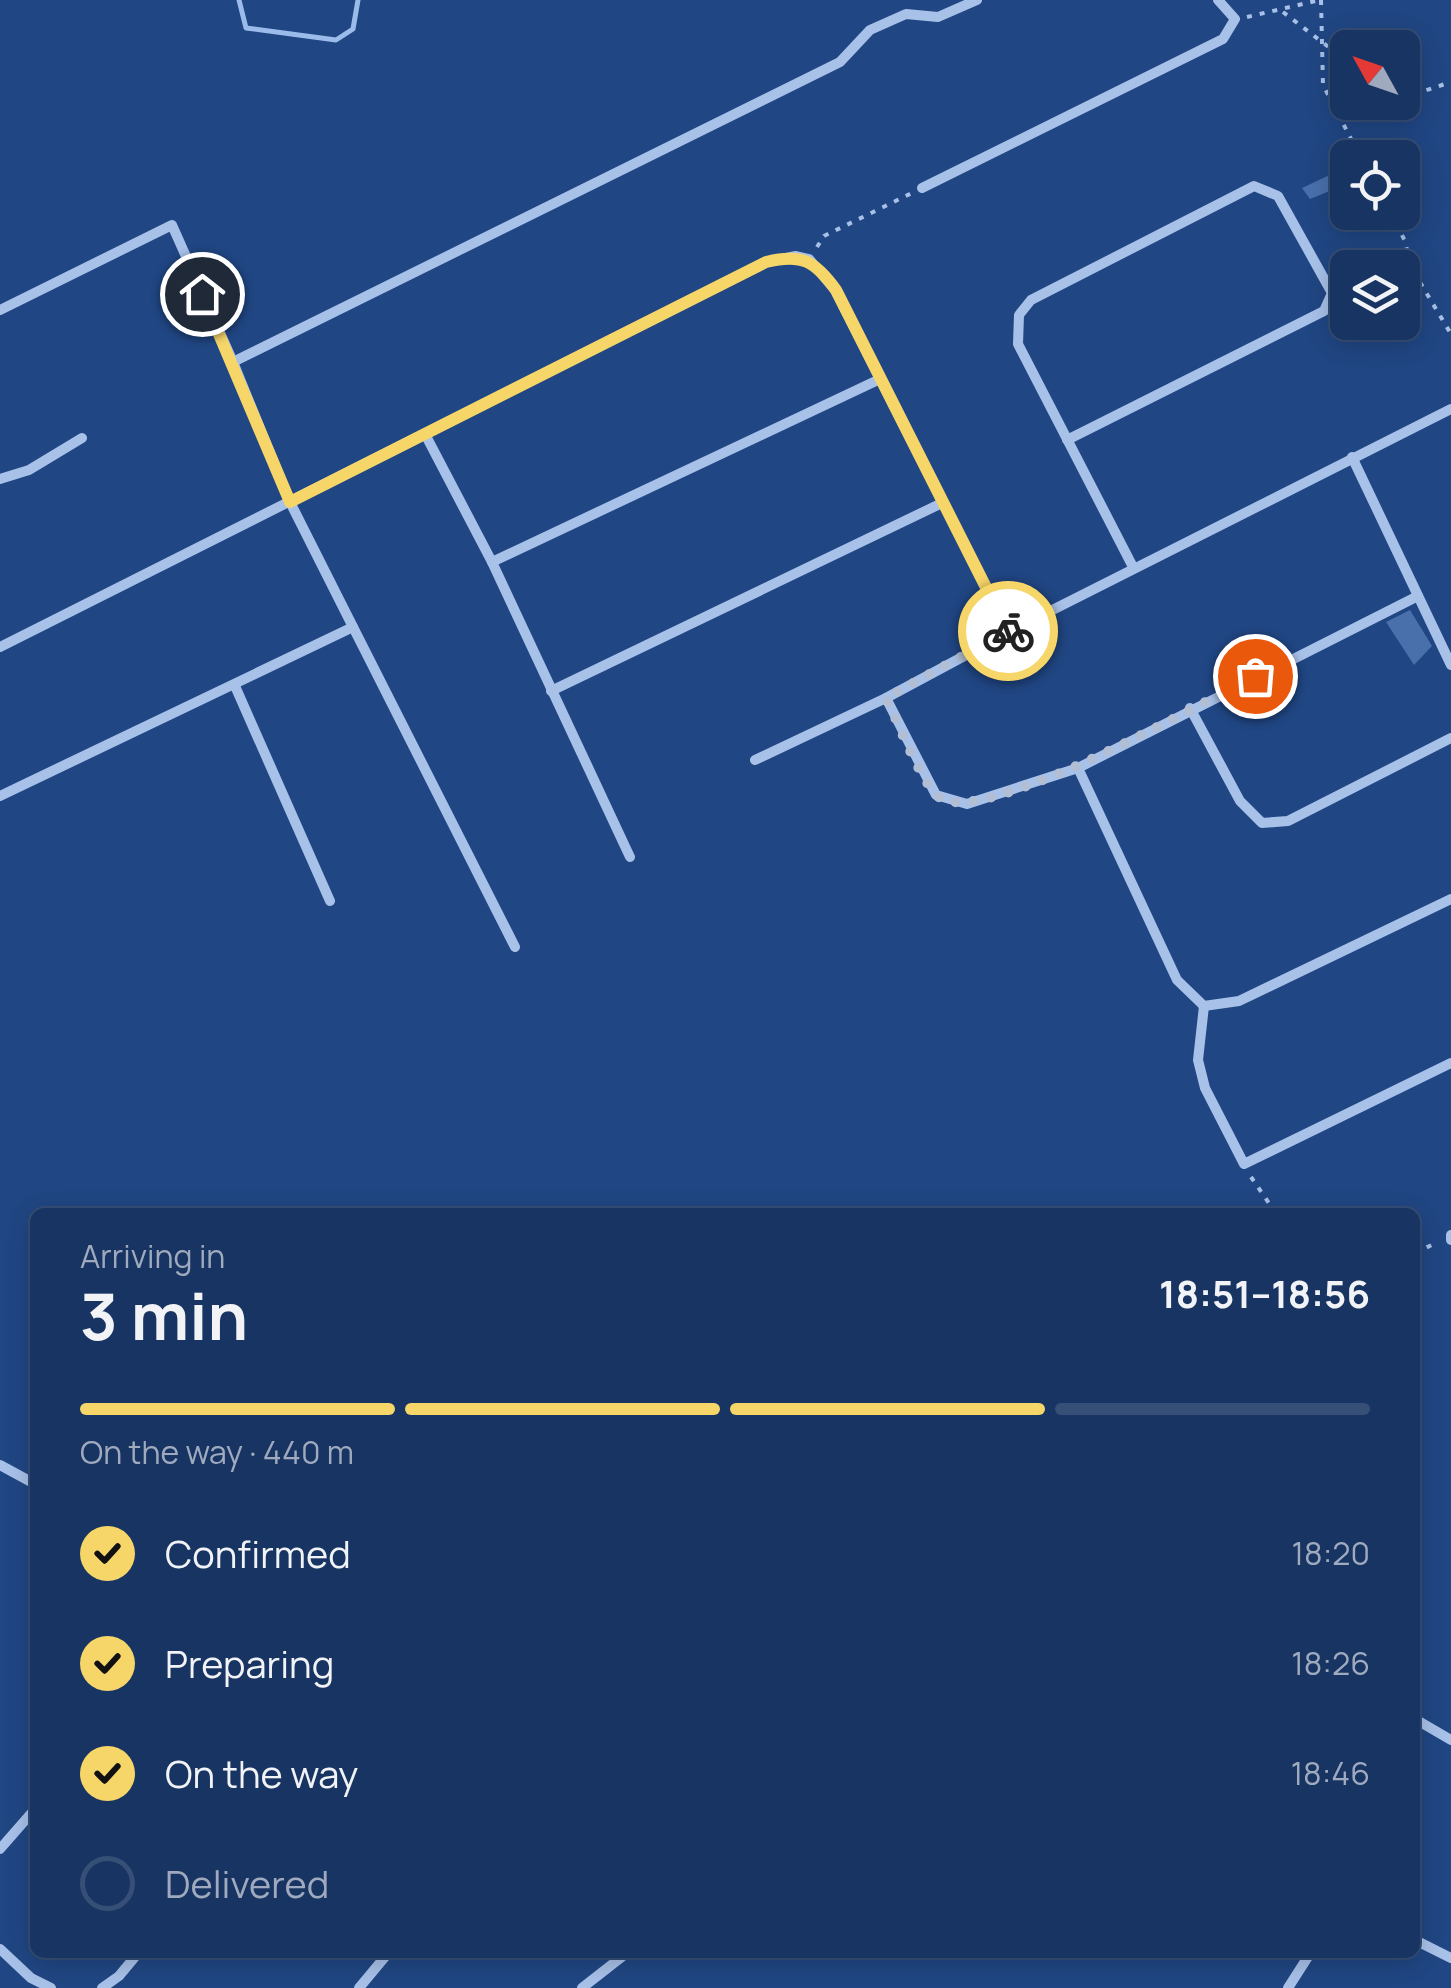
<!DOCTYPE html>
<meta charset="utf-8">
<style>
:root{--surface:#183462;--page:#213c68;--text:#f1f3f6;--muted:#9faabe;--line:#364f77;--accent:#f6d569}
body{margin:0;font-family:Manrope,sans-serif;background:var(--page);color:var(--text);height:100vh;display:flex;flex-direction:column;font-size:38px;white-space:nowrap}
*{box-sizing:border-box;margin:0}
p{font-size:32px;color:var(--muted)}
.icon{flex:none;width:55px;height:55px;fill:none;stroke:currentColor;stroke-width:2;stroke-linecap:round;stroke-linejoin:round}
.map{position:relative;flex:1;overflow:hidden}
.sheet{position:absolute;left:30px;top:1208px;width:1390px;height:750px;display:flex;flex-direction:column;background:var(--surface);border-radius:15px;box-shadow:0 5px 25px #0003,0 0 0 2px var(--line)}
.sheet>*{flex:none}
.needle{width:65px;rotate:310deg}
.controls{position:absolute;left:1330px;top:30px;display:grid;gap:20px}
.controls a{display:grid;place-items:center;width:90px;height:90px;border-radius:15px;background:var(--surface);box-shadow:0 5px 25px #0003,0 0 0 2px var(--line);font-size:50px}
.pin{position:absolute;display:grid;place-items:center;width:85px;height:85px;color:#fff;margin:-42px;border:5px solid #fff;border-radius:50%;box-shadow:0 2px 10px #0007}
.courier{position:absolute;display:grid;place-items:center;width:100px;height:100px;margin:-50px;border:8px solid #f6d569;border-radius:50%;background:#fff;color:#222;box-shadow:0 2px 12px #0007}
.summary em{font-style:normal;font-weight:700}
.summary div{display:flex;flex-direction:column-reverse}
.summary{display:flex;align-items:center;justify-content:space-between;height:170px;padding:0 50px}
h1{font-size:65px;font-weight:700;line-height:75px}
.bar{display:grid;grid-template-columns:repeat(4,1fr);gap:15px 10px;align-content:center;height:120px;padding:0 50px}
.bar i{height:12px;border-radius:8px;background:var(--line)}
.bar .selected{background:var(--accent)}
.bar p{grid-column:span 4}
ol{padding:0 50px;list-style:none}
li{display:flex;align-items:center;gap:30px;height:110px}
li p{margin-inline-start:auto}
li .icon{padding:10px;border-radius:50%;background:var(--accent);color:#111;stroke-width:4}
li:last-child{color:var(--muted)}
li i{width:55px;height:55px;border:5px solid var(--line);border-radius:50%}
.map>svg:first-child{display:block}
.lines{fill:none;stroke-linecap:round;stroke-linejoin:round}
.stream{stroke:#9bbcea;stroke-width:5}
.building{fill:#4970ab}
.path{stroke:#a8c1e9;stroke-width:4;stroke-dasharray:5 8;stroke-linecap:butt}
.minor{stroke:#a8c1e9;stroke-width:10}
.done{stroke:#b1bed4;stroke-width:10;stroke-dasharray:0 18}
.route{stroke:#f6d569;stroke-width:12}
</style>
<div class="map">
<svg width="1451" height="1988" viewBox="0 0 1451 1988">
<rect width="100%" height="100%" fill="#204683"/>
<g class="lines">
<path class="stream" d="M239,0L246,28L336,40L353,29L358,0"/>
</g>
<g class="building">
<path d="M1336,172L1342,186L1310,199L1302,188Z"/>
<path d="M1410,610L1432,646L1414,665L1386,622Z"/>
</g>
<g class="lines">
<g class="path">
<path d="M1321,0L1323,85L1361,158"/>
<path d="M1283,12L1348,62"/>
<path d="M1247,17L1320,0"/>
<path d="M1402,93L1409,96L1451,82"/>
<path d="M1390,212L1405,241L1411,268"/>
<path d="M817,247L824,236L912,193"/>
<path d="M1402,272L1412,269L1451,334"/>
<path d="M1251,1177L1275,1212"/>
<path d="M1415,1253L1438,1242"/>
</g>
<g class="minor">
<path d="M922,188L1223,39L1235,19L1218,0"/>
<path d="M0,310L172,225L233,362"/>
<path d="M425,434L492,562L630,857"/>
<path d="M1067,440L1324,311L1332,293L1278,196L1254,186L1031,300L1019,315L1018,344L1133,567"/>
<path d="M1352,457L1451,665"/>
<path d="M0,479L29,470L82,438"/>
<path d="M492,562L878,380"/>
<path d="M353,627L515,947"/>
<path d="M0,647L766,262L796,256L809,259L835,290L1009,632L1451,409"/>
<path d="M235,686L330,901"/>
<path d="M551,691L942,503"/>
<path d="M886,698L936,795L967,804L1078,768L1418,596"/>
<path d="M1190,708L1240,801L1262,823L1288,821L1451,738"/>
<path d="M755,760L886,698L1009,632"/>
<path d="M1078,768L1177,980L1204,1006L1239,1001L1451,899"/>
<path d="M0,796L353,627L290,502L233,362L840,62L870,30L906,14L938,17L977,0"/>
<path d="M1204,1006L1198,1060L1205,1088L1244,1164L1451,1063"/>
<path d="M1451,1235V1240"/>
<path d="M0,1465L35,1484"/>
<path d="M1415,1719L1451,1740"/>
<path d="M0,1849L35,1809"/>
<path d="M1415,1940L1451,1958"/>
<path d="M0,1949L31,1978L51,1988"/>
<path d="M102,1988L119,1976L139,1952"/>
<path d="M359,1988L389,1952"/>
<path d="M582,1988L628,1952"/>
<path d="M1288,1988L1311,1952"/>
</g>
</g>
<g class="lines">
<path class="done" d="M1008,631L886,698C897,720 922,786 940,798C985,827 1204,701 1255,676"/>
<path class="route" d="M202,294L290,502L766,262C802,253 815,261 836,290L1008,631"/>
</g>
</svg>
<div class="controls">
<a><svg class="needle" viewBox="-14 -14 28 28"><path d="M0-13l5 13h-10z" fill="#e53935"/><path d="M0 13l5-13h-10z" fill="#9faabe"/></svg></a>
<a><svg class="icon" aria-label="locate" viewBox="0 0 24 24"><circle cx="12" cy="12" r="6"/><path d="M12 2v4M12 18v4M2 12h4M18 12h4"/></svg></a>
<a><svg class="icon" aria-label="layers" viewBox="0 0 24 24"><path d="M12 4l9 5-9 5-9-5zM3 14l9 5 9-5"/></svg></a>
</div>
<div class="pin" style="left:1255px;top:676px;background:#ea580c"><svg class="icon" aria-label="bag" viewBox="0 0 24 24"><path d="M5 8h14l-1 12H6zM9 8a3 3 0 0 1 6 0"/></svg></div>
<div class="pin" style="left:202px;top:294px;background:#1f2937"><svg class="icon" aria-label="home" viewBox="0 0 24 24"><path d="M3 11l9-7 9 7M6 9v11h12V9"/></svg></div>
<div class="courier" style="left:1008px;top:631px"><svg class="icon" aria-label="bike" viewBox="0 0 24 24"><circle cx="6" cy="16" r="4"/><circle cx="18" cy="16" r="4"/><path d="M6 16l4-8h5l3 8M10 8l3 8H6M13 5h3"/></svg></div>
<section class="sheet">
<div class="summary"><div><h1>3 min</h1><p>Arriving in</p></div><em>18:51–18:56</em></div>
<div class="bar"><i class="selected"></i><i class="selected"></i><i class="selected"></i><i></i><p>On the way · 440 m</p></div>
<ol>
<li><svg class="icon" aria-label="check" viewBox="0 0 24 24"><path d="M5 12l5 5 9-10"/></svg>Confirmed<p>18:20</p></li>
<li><svg class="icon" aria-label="check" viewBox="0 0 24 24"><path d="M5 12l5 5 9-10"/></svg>Preparing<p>18:26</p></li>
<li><svg class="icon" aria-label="check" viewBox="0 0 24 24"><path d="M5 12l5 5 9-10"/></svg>On the way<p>18:46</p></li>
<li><i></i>Delivered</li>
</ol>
</section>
</div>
